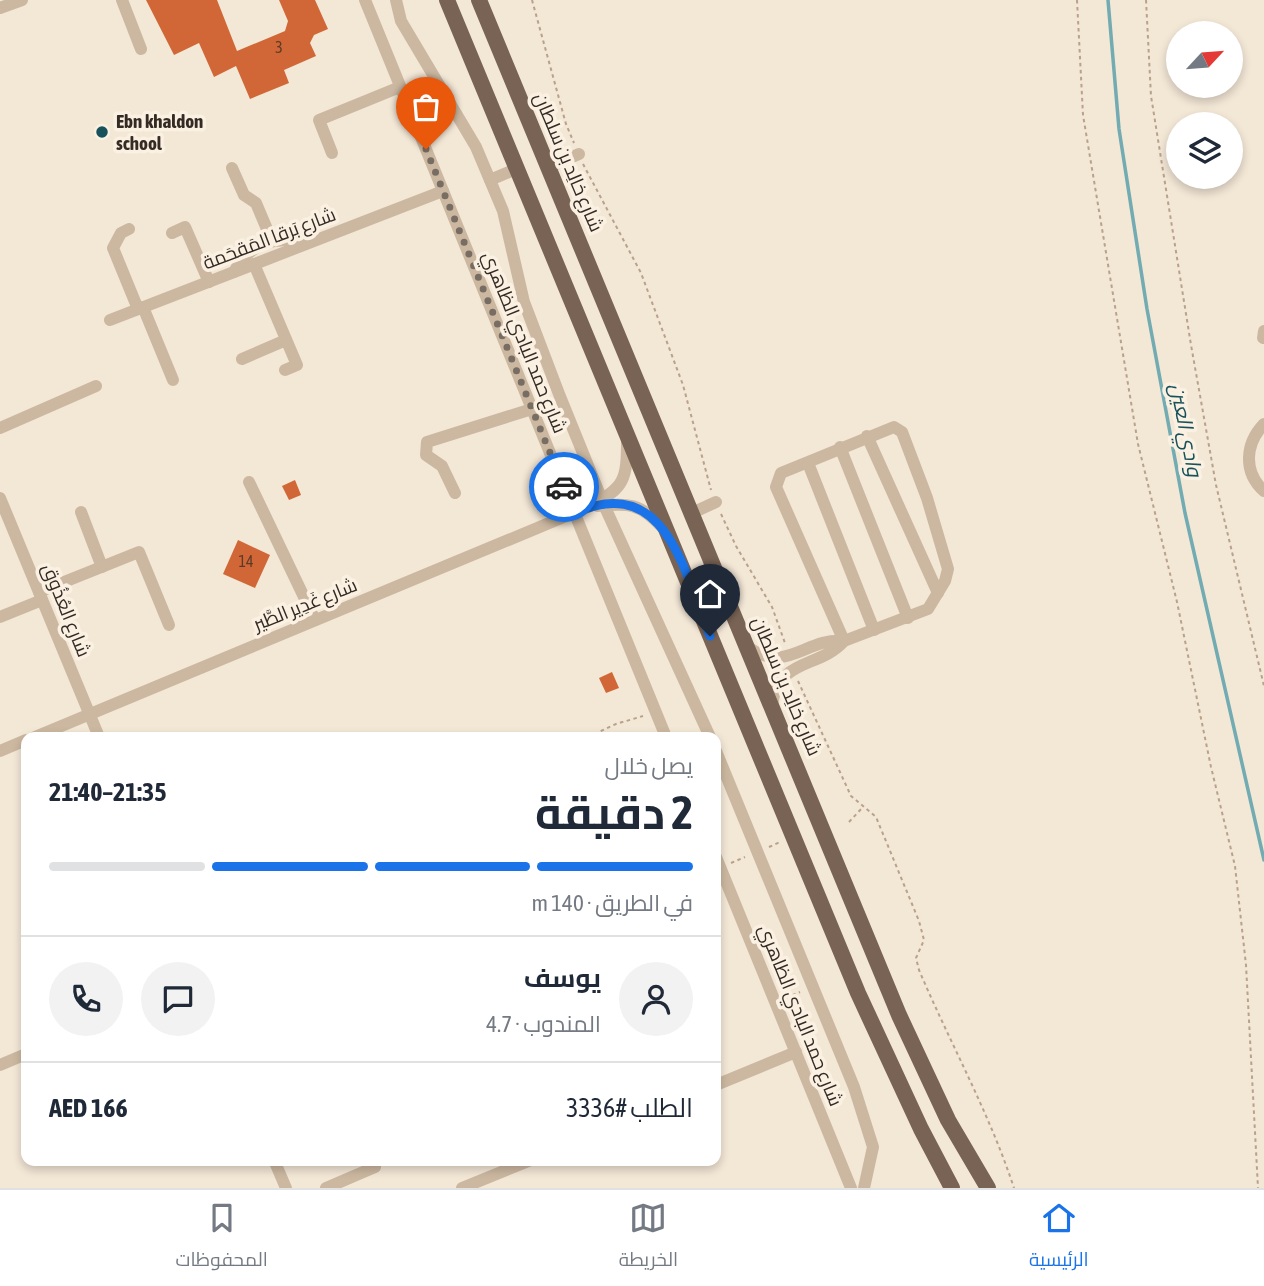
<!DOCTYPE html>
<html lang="ar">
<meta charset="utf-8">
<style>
:root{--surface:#fff;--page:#f2f2f3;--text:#1f2937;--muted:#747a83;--line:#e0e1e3;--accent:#1a73e8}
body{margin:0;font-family:"Asap Condensed",Cairo,sans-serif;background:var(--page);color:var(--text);direction:rtl;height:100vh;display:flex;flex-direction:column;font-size:26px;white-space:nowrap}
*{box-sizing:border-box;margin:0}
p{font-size:23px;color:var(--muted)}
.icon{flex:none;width:38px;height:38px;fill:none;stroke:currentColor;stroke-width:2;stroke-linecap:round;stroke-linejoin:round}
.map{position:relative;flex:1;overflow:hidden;direction:ltr}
.panel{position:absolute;left:21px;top:732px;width:700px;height:434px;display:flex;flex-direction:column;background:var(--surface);border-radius:14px;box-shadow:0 4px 10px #0003;direction:rtl}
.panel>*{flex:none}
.needle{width:46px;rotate:64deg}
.buttons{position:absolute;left:1166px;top:21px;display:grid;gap:14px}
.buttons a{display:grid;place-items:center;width:77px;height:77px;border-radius:50%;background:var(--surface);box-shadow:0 4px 10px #0003;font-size:35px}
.pin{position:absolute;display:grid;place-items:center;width:60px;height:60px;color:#fff;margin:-72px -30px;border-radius:50% 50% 50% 0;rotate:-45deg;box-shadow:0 0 7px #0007}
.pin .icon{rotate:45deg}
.courier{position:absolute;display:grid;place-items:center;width:70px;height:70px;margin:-35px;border:5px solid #1a73e8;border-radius:50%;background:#fff;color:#222;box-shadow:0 2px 9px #0007}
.head em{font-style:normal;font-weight:700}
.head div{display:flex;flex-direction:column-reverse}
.head{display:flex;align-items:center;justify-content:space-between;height:119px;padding:0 28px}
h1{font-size:46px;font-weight:700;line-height:52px}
.bar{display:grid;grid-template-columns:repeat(4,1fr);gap:10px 7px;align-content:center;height:84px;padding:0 28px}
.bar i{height:9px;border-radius:5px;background:var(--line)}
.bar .selected{background:var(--accent)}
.bar p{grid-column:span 4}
.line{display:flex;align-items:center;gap:18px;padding:0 28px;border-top:2px solid var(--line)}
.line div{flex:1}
.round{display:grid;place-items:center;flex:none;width:74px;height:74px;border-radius:37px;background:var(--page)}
.tabs{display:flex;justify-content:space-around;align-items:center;height:98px;border-top:2px solid var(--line);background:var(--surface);font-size:19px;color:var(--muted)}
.tabs a{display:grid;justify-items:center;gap:4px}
.tabs .selected{color:var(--accent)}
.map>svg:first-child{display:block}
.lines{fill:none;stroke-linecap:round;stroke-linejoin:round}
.stream{stroke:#72abb2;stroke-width:3.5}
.building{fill:#d16736}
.path{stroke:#b8a28b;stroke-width:2;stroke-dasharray:3.5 3.5;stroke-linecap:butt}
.minor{stroke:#ccb8a1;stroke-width:12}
.major{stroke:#796354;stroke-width:16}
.done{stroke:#786d63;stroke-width:7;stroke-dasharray:0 12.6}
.route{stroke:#1a73e8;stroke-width:9}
.poi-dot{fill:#17515a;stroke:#fbf1e2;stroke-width:2.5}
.labels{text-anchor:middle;stroke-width:7;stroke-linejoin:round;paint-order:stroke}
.number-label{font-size:16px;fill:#5c3a29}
.poi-label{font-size:19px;font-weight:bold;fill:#352b25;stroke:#fbf1e2;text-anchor:start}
.street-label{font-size:19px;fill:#352b25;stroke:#fbf1e2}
.water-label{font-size:21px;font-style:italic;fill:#17515a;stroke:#fbf1e2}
</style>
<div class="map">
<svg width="1264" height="1188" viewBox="0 0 1264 1188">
<rect width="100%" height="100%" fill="#f3e7d6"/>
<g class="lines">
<path class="stream" d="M1108,0L1119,129L1147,309L1185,513L1264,860"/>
</g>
<g class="building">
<path d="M146,0H217L237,51L285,31L288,21L279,0H315L328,29L314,35L310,43L316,56L284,70L289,83L250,99L236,66L214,77L199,43L174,55Z"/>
<path d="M295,480L301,495L289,500L282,486Z"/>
<path d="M238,540L270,555L255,588L223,574Z"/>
<path d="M612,672L619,688L606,693L599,678Z"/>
</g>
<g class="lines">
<g class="path">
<path d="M532,0L566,124L574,143"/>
<path d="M1077,0L1083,115L1138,444L1177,602L1211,767L1235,866L1246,965L1258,1188"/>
<path d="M1146,0L1151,96L1191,345L1216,485L1264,686"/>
<path d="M583,164L641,273L683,385L711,490"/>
<path d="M721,514L736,546L772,607L785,643"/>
<path d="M798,681L851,796L876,817L919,921L924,940L916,958L919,970C950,1043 989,1112 1014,1188"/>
<path d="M588,737L616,724L643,716"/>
<path d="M849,822L863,807"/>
<path d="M769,847L780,842"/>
<path d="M731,863L745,857"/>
<path d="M786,998L800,992"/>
</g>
<g class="minor">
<path d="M122,0L141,49"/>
<path d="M365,0L666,737"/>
<path d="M396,0L401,21L476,147L503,211L524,302L559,394L604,505L710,737"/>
<path d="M0,8L22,0"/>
<path d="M332,153L319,120L400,87"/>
<path d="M549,167L579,154"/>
<path d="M232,168L244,195L256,203L272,241"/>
<path d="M490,180L516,169"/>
<path d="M129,229L121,233L113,248L138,309"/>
<path d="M172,233L185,227L209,282"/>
<path d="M254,264L297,365L285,370"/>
<path d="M234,272C248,245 276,234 305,244"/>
<path d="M143,307L173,380"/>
<path d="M110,320L443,191"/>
<path d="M1263,338L1264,331"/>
<path d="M242,359L286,340"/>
<path d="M1264,424C1245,444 1243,472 1264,491"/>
<path d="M894,427L902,432L927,498L948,569L945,581L928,609L844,641L776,487L781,473Z"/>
<path d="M0,428L96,386"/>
<path d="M867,436L938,593"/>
<path d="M840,447L908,618"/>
<path d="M808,463L874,630"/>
<path d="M249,482L315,620"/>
<path d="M455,493L442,466L426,455L427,442L532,409"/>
<path d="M0,498L99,737"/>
<path d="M597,506C629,503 640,503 662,527"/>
<path d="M81,512L102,567"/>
<path d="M692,513L716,502"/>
<path d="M39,592L139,552L169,625"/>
<path d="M0,617L42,600"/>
<path d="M748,647C787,675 806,637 844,641C819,669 779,657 772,705"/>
<path d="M35,737L590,506C625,488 627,479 627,440"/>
<path d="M0,751L26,740"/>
<path d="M716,751L854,1087L873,1147L864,1188"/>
<path d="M716,857L851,1188"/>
<path d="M0,1065L26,1054"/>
<path d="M716,1085L796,1052"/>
<path d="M274,1160L286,1188"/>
<path d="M326,1188L375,1167"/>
<path d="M462,1188L531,1160"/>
</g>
<g class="major">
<path d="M447,0L858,993L921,1129L952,1188"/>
<path d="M479,0L899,1015L948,1120L988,1188"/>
</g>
</g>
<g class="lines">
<path class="done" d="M426,149L564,487"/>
<path class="route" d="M564,487L575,513C666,472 684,572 710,636"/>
</g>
<circle class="poi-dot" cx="102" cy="132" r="7"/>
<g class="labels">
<g class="number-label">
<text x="279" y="53">3</text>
<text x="246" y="567">14</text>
</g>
<g class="poi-label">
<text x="116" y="128">Ebn khaldon<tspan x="116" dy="22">school</tspan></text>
</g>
<g class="street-label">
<text transform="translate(569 162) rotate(67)" y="7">شارع خالِد بن سلطان</text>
<text transform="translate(269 238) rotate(-21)" y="7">شارع بَرقا المَقحَمة</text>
<text transform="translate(525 342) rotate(68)" y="7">شارع حمد البادي الظاهري</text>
<text transform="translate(305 604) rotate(-22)" y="7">شارع غَدِير الطَّير</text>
<text transform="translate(67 610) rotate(68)" y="7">شارع العُذُوق</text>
<text transform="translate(787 686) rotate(67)" y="7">شارع خالِد بن سلطان</text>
<text transform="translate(801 1015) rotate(68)" y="7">شارع حمد البادي الظاهري</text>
</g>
<g class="water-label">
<text transform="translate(1186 430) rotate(79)" y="7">وادي العين</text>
</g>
</g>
</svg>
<div class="buttons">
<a><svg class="needle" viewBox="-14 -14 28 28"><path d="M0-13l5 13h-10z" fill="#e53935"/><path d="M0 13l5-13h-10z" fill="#747a83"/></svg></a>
<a><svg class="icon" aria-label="layers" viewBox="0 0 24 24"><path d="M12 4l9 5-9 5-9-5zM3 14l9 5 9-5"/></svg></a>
</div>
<div class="pin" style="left:426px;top:149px;background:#ea580c"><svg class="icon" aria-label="bag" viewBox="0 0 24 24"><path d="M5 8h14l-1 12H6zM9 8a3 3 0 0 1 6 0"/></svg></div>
<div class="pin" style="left:710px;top:636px;background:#1f2937"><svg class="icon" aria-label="home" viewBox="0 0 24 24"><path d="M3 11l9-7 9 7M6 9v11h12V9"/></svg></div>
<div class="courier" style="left:564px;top:487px"><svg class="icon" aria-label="car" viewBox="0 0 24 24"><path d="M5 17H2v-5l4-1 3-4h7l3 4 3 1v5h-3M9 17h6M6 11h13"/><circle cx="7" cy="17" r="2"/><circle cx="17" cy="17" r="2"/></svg></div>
<section class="panel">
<div class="head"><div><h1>2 دقيقة</h1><p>يصل خلال</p></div><em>21:35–21:40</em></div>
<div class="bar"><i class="selected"></i><i class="selected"></i><i class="selected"></i><i></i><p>في الطريق · 140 m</p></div>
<div class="line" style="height:126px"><a class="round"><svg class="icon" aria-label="person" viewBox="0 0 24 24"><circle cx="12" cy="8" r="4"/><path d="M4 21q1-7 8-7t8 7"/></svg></a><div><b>يوسف</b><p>المندوب · 4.7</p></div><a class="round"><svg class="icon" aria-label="chat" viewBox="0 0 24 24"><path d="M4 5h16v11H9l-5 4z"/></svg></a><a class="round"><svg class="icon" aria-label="phone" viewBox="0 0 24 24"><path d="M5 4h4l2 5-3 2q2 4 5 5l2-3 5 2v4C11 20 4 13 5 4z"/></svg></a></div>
<div class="line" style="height:91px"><div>الطلب #3336</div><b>AED 166</b></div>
</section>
</div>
<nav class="tabs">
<a class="selected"><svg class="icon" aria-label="home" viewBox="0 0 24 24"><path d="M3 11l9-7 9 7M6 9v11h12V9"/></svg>الرئيسية</a>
<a><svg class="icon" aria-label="map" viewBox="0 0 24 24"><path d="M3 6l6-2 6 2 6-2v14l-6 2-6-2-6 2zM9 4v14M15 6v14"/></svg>الخريطة</a>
<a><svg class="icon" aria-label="saved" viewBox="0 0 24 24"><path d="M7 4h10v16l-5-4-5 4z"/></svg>المحفوظات</a>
</nav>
